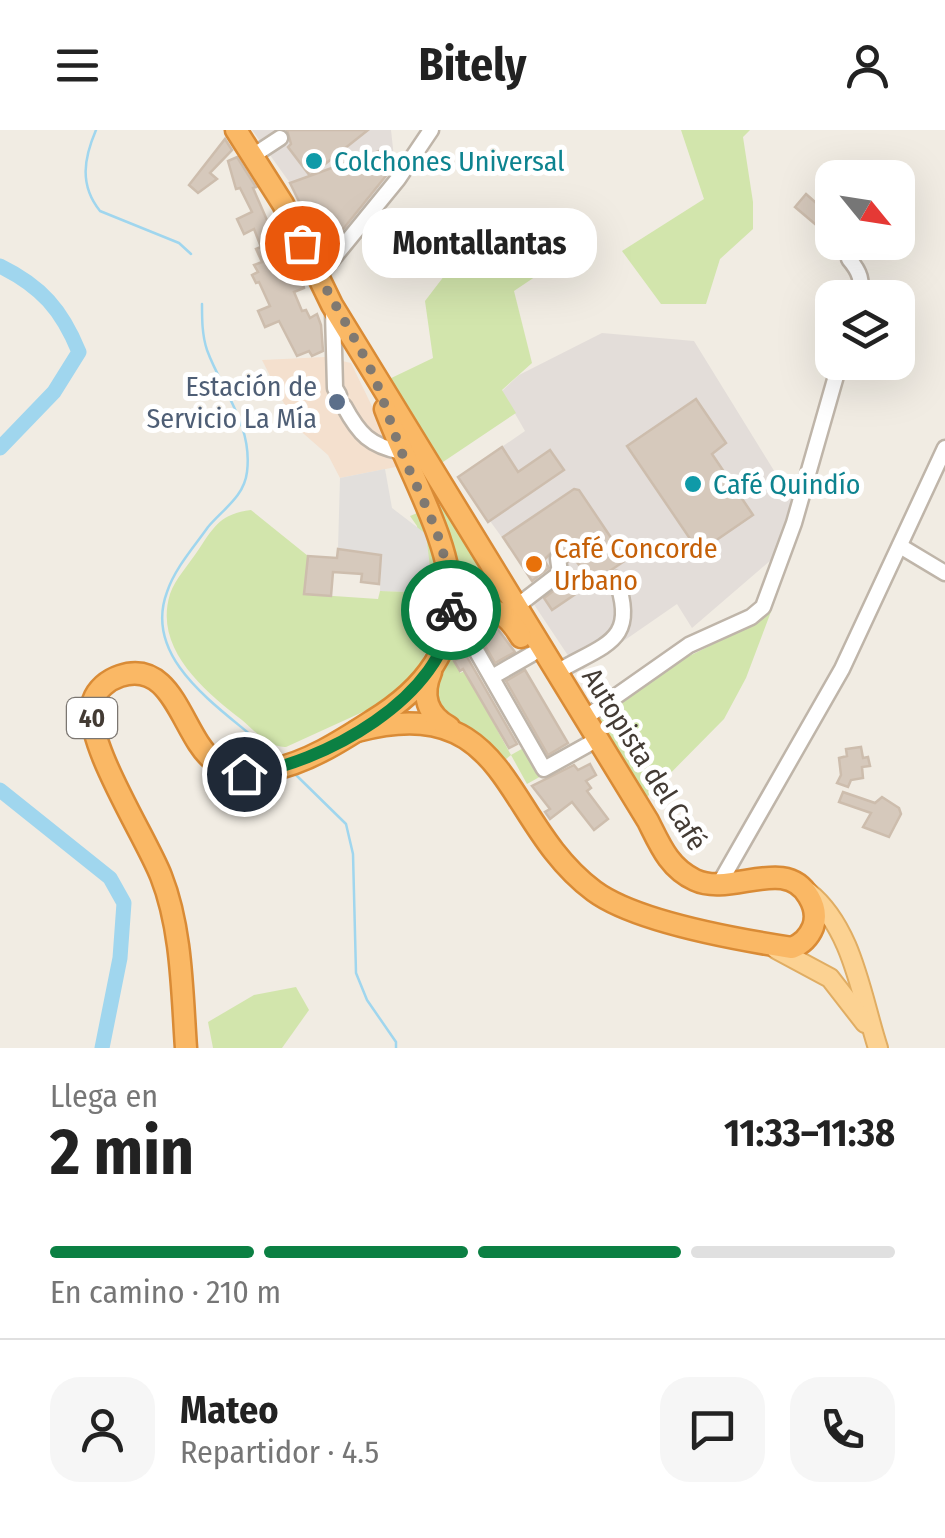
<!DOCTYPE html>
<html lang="es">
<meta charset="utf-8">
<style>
:root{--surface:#fff;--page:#f6f6f6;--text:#222;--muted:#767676;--line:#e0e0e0;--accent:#0b8043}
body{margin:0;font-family:"Fira Sans Condensed",sans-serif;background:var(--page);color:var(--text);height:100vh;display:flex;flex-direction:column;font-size:38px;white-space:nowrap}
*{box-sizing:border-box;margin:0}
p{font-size:32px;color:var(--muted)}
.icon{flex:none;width:55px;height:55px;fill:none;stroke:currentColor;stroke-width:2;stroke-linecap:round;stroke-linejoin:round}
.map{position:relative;height:918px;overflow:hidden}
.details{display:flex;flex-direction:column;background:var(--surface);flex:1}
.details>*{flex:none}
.needle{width:65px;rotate:120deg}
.fabs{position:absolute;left:815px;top:30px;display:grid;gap:20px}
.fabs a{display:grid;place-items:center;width:100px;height:100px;border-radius:20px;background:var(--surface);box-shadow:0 10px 40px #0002;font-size:50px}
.pin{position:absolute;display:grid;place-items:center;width:85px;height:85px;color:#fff;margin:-42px;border:5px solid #fff;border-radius:50%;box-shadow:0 2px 10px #0007}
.courier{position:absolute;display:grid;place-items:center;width:100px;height:100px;margin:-50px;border:8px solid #0b8043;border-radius:50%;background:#fff;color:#222;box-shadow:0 2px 12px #0007}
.bubble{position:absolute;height:70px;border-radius:30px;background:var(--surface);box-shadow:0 10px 40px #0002;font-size:32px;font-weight:700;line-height:70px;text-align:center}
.head em{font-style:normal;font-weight:700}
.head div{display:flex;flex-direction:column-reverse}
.head{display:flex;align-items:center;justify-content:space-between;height:170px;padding:0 50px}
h1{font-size:65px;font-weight:700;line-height:75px}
.bar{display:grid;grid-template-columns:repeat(4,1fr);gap:15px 10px;align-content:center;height:120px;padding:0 50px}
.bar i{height:12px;border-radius:8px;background:var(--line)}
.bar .selected{background:var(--accent)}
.bar p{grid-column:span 4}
.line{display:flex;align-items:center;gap:25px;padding:0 50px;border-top:2px solid var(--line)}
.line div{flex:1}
.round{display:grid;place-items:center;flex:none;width:105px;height:105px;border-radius:30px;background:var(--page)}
header{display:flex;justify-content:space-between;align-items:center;height:130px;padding:0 50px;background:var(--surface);font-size:45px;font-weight:700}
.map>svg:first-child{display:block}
.commercial{fill:#f4e0ce}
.industrial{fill:#e3ddd9}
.green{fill:#d2e5ac}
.parking{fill:#e2dfdc}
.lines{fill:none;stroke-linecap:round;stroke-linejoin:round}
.stream{stroke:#a0d6ee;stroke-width:2.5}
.river{stroke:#a0d6ee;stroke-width:15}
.building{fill:#d6c9bc;stroke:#cdbdad;stroke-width:2.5}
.minor-casing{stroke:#bfb5a9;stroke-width:19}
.major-casing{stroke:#e0ad63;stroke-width:22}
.highway-casing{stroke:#d98b36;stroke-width:25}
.minor{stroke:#fff;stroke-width:14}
.major{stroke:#fcd292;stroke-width:18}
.highway{stroke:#fab865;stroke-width:20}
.done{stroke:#807971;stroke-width:10;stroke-dasharray:0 18}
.route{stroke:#0b8043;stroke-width:12}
.culture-dot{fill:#0f9aa8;stroke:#fff;stroke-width:4}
.service-dot{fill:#5c6f8a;stroke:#fff;stroke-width:4}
.food-dot{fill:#e8710a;stroke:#fff;stroke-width:4}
.labels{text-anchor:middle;stroke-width:10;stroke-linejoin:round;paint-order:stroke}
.shield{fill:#fff;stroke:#7b7671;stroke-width:2.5}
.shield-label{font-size:25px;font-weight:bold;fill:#433b34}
.culture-label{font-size:28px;fill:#0d838f;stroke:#fff;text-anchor:start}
.service-label{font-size:28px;fill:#4e5e75;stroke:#fff;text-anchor:end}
.food-label{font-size:28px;fill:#c56008;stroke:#fff;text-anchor:start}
.street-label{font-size:28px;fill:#433b34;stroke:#fff}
</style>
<header><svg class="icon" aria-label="menu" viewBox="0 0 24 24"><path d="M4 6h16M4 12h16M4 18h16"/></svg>Bitely<svg class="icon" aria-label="person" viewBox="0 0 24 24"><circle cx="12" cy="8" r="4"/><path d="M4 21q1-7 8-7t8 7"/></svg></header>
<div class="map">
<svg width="945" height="918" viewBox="0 0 945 918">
<rect width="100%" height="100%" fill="#f1ece3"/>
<path class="commercial" d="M325,227L351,233L401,336L340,348L328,325L296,297L262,230Z"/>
<g class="industrial">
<path d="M252,0H391L396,46L328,130L290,53Z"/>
<path d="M602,203L694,211L794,373L771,430L692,498L677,474L583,539L575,536L533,473L543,466L535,455L552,442L531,413L514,424L458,347L525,301L502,261L519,245Z"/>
</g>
<g class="green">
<path d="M681,0H750L743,7L753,72V99L720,129L706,174H661L622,121L704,69Z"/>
<path d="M503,86L539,104L557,132L514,161L532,233L502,260L516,283L437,336L383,252L433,228L425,171L464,120Z"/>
<path d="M417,341L506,473L505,474L481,467L457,482L451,413Z"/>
<path d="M251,380L308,426L304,464L378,469L380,461L423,462L417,396L410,386L422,381L441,424L443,487L415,544L389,570L286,617C269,618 255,601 242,590C205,561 153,519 170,464C175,449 190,433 199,419C215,395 221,384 251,380Z"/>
<path d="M772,479L746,548L724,589L644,670L594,594L669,536L750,496Z"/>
<path d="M479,485L504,490L455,531L460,543L465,541L511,625L527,616L543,645L527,654L511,625L505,630L467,596L436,578C433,552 457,499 479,485Z"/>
<path d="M296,857L309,880L282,918H213L208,892L254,865Z"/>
</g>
<path class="parking" d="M385,339L392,378L426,404L430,437L423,462L380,461L381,425L338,419L340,348Z"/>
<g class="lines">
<g class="stream">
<path d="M96,0C84,28 79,55 100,81L179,113L191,124"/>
<path d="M202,174C202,189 202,205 207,220C222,261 253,295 247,342C244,367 223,379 208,397C194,417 175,438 167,462C141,532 225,580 267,619"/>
<path d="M296,645L346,694L353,724L356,843L367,870L396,912V918"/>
</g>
<g class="river">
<path d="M0,136C41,156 62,180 79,222L54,262L0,318"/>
<path d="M0,660L110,748L124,773L120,828L102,918"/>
</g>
</g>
<g class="building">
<path d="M287,0H368L310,46L288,17L291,14Z"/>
<path d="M225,9L232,20L210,43L217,49L198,63L189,55Z"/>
<path d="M387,18L393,37L324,123L290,53Z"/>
<path d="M237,27L256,57L253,58L273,104L278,102L300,140L304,158L294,162L302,181L306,180L310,188L317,184L321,195L323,221L312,226L309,221L297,226L279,191L265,197L258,181L270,176L259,152L256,153L252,145L258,142L254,135L262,132L256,119L261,117L254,99L244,104L237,89L252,82L240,58L236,59L228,31Z"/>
<path d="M806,64L832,87V100L828,105L795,77Z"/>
<path d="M696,269L726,313L712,324L753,385L699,422L627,316Z"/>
<path d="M502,317L518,342L550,320L564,340L488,392L458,347Z"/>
<path d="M574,359L579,360L626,430L552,480L544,468L582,439L574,428L569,431L566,421L556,418L544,430L549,438L532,451L503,407Z"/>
<path d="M338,419L381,425L379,454L361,452L362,444L333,442L331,466L304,464L308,426L337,428Z"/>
<path d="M497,498L515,522L495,533L481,508Z"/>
<path d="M466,525L517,614L509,618L463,539L460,541L454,531Z"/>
<path d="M525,540L568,613L548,625L506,551Z"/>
<path d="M861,617L863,628L868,627L870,636L862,637L863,648L851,650L848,657L837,653L841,645L839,628L847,626L846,619Z"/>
<path d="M590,634L596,645L586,651L591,658L587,661L608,689L594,700L572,672L550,689L545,682L550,679L532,656L574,635L578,640Z"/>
<path d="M843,662L875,673L882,667L899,678L901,684L889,707L863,697L871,683L839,672Z"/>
</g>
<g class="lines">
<g class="minor-casing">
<g id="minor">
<path d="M254,25L280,8"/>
<path d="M849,129C860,142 863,150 859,168"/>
<path d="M318,147L398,49L431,0"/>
<path d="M333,181L335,258L339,265"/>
<path d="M344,276C359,304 370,316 402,322"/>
<path d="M900,416L945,443"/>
<path d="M517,476L560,443L558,428"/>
<path d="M473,515L544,639L589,614"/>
<path d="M557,542C604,514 639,512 616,449"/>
<path d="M492,547L532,524"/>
<path d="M585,588L689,515L751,487L763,477L794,393L840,232"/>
<path d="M718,756L842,539L945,318"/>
</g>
</g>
<g class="major-casing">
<g id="major">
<path d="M808,762C853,798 861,866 878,918"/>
<path d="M776,819L830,848L865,893"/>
</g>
</g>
<g class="highway-casing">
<g id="highway">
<path d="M236,0L283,74L332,175L648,691C660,715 669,738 695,750C731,767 786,725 809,767C815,777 817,786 813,797C809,807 802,814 792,818C740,810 636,792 594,761C501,692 512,560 357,601"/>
<path d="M449,502L465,482C492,471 508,485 521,507"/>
<path d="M431,542C421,565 427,585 449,597"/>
<path d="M186,918C182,862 182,799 161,746C146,707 81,608 93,571C97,559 108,550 120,546C174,528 182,606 213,630C231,644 248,645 270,640C307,633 341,611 372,591C516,503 429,395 385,279"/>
</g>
</g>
<use href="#minor" class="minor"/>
<use href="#major" class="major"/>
<use href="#highway" class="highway"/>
</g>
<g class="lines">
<path class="done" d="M302,113C322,154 347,193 368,234C383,264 391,297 404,328C428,383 450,417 451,480"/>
<path class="route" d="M244,644C319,636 449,566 451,480"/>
</g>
<g class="culture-dot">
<circle cx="314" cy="31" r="10"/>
<circle cx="693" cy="354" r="10"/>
</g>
<circle class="service-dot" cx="337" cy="272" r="10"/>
<circle class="food-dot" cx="534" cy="434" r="10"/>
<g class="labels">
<rect class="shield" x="67" y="568" width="50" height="40" rx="8"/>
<g class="shield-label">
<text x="92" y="597">40</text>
</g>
<g class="culture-label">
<text x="334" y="41">Colchones Universal</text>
<text x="713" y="364">Café Quindío</text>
</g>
<g class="service-label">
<text x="317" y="266">Estación de<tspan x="317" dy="32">Servicio La Mía</tspan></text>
</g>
<g class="food-label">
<text x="554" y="428">Café Concorde<tspan x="554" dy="32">Urbano</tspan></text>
</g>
<g class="street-label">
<text transform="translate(645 629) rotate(58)" y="10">Autopista del Café</text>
</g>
</g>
</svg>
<div class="fabs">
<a><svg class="needle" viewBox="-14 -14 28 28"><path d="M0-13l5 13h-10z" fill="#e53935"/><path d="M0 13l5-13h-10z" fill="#767676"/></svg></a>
<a><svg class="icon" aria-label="layers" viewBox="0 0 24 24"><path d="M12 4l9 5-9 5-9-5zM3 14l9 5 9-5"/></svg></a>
</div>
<div class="pin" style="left:302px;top:113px;background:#ea580c"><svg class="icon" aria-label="bag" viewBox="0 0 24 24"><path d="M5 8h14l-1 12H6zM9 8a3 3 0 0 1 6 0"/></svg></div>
<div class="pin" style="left:244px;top:644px;background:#1f2937"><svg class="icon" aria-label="home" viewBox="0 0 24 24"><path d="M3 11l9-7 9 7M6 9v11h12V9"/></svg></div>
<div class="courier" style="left:451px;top:480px"><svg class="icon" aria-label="bike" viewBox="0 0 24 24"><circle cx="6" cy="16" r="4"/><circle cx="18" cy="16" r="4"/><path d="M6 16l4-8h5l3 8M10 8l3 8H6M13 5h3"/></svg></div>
<div class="bubble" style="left:362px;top:78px;width:235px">Montallantas</div>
</div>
<section class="details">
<div class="head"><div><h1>2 min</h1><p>Llega en</p></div><em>11:33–11:38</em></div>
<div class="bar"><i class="selected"></i><i class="selected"></i><i class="selected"></i><i></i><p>En camino · 210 m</p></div>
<div class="line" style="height:180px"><a class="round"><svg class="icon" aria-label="person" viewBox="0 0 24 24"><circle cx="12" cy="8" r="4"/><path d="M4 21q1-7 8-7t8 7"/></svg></a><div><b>Mateo</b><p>Repartidor · 4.5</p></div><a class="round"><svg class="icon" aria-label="chat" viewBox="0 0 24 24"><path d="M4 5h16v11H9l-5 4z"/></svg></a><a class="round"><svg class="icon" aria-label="phone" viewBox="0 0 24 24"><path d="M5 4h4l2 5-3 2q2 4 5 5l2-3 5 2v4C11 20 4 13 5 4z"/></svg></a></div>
</section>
